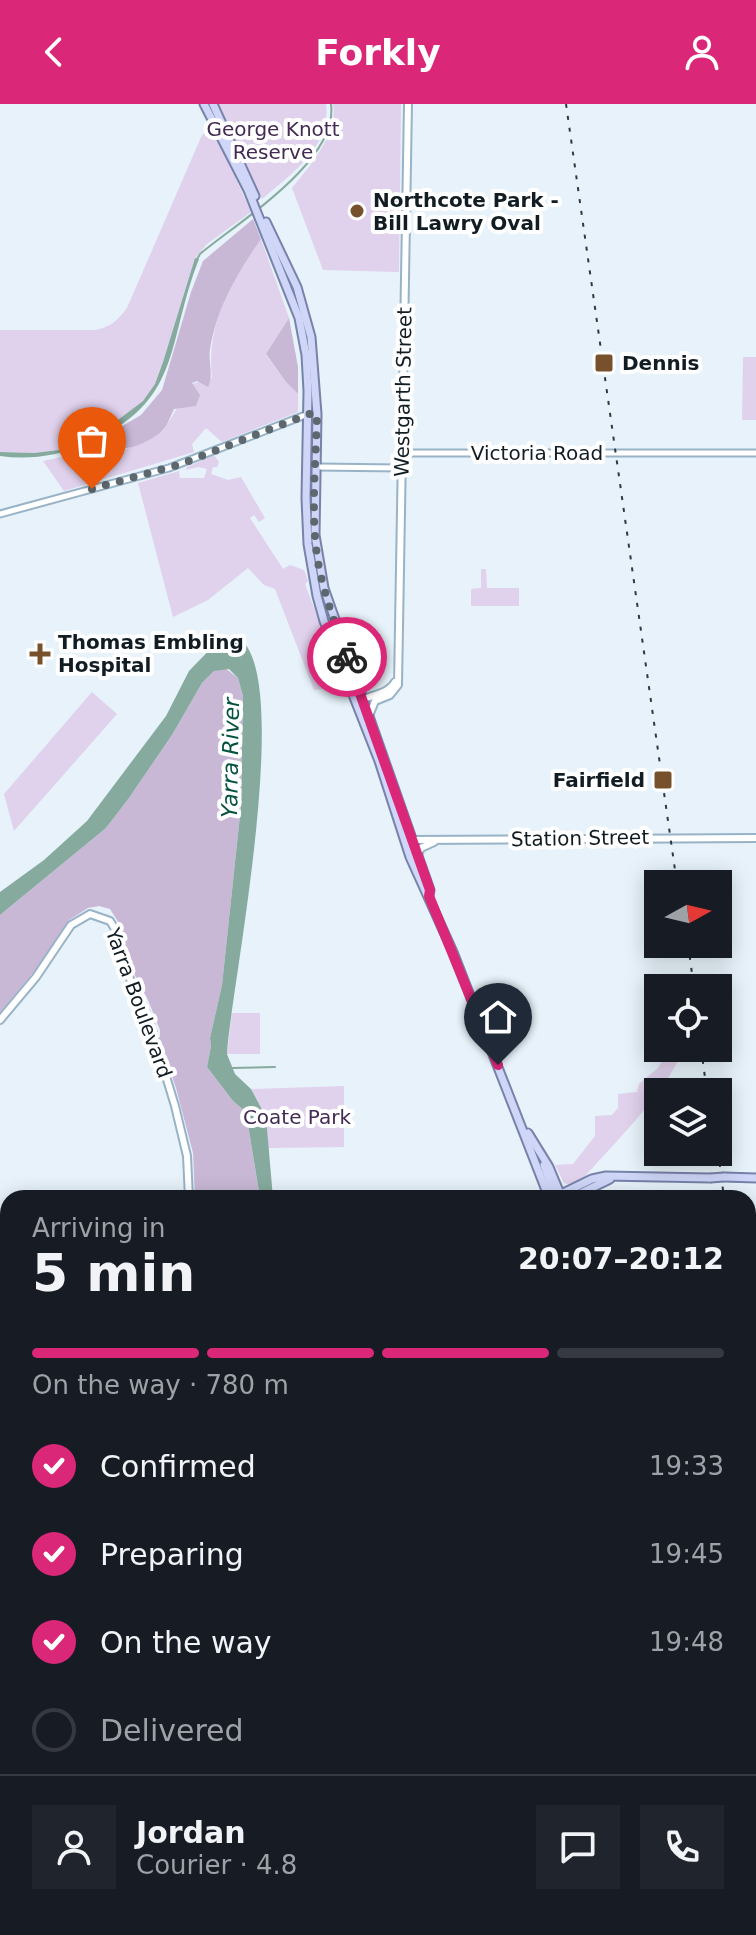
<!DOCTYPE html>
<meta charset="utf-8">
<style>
:root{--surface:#171b24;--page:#20242c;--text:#f1f3f6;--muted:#9ea1a6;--line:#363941;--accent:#db2777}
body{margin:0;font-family:"DejaVu Sans",sans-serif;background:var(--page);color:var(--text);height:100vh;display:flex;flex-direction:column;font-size:30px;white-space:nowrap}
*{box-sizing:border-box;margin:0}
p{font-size:26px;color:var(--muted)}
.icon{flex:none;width:44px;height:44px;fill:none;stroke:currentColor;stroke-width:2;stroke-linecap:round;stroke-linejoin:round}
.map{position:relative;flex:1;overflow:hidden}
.panel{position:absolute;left:0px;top:1086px;width:756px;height:746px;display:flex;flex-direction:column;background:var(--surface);border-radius:24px 24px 0 0;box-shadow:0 4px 20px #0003}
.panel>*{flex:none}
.needle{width:52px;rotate:82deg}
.controls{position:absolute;left:644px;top:766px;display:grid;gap:16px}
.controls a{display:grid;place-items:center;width:88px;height:88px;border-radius:0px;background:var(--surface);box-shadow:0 4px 20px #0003;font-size:40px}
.pin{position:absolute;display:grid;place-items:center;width:68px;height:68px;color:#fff;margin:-82px -34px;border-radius:50% 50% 50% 0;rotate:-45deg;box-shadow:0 0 8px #0007}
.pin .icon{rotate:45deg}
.courier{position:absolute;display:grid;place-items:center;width:80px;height:80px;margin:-40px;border:6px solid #db2777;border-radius:50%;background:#fff;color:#222;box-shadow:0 2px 10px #0007}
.headline em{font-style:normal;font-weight:800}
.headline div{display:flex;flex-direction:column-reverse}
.headline{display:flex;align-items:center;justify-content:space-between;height:136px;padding:0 32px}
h1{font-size:52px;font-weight:800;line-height:60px}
.bar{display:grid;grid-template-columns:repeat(4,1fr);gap:12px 8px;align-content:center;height:96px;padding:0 32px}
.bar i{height:10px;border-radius:6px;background:var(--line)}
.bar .selected{background:var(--accent)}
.bar p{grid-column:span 4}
.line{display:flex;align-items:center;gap:20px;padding:0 32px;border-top:2px solid var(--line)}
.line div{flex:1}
.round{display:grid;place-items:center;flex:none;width:84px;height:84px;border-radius:0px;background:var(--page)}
ol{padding:0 32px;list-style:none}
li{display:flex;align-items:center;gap:24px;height:88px}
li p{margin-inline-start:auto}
li .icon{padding:8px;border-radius:50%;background:var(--accent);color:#fff;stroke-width:4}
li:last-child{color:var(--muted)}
li i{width:44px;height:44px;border:4px solid var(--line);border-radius:50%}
header{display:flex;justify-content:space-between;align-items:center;height:104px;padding:0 32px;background:var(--accent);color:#fff;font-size:36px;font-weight:800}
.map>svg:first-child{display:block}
.green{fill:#e0d1ec}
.forest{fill:#c8b8d6}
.water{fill:#86ab9e}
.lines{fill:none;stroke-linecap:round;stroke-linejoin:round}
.stream{stroke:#86ab9e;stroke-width:2}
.tertiary-casing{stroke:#98b3c7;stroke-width:9}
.secondary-casing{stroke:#98b3c7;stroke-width:10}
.primary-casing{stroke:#7883aa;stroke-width:11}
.motorway-casing{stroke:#7883aa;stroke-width:13}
.tertiary{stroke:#fff;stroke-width:5}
.secondary{stroke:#fff;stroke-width:6}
.primary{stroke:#cfd6f8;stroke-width:7}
.motorway{stroke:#afbbf3;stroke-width:9}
.rail{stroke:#2e3941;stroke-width:2;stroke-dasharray:4 8;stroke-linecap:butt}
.primary-bridge-casing{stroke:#7883aa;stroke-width:11;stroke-linecap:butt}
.primary-bridge{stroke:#cfd6f8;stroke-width:7}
.done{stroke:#5c676e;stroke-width:8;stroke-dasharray:0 14.4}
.route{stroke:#db2777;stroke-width:10}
.poi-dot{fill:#76512c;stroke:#fff;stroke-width:3}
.labels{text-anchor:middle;stroke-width:8;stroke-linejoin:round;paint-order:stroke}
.park-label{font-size:20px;fill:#422a53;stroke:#fff}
.poi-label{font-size:20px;font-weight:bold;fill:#111c23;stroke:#fff;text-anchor:start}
.street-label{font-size:20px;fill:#111c23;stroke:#fff}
.water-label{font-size:22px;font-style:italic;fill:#04523f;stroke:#fff}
</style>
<header><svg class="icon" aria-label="back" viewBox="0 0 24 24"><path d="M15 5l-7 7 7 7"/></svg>Forkly<svg class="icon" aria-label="person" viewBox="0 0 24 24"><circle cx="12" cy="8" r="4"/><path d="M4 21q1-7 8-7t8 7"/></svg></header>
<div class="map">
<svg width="756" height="1831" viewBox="0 0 756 1831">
<rect width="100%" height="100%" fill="#e7f2fa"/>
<g class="green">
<path d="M217,0H326C331,43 292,69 262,95Z"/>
<path d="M333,0H401L399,168L323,166L292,84C309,64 339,28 333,0Z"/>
<path d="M208,26H214L251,108L207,140L195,154L163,258L155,280L143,297L106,325L67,345L34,349L0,348V226H95C111,223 118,216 127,204L202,31Z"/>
<path d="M261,135L289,214L266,251L286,278L298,290V308L222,338L206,324L192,340L194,348L64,387L43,357L75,350L90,354L112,343L124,346L163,327L192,280L212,274C206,220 231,178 261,135Z"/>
<path d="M743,253H756V316H742Z"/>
<path d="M214,351L219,358L217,363H213L211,370L228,376L241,373L265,414L259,418L254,411L250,414L283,465L290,461L304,466L308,477L305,480L344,583L314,586L275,485L264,481L248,464L208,496L173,513L138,379L179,367L180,374H204L207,365L198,363L186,366L187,363Z"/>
<path d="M481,465H486L487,484H519V502H471V485L481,484Z"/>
<path d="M92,588L117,610L14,727L4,690Z"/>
<path d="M232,909H260V950H227Z"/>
<path d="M669,944H683C671,984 611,1042 582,1076L568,1080L564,1079L555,1061L573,1060L595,1032V1012L612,1011L618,1004V990L637,988L639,980L658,964Z"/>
<path d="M344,982V1043L268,1044L266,1013L251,985Z"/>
<path d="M169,1824H529L525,1831H170Z"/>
</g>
<g class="forest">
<path d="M253,115L261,135C237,170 217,203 210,245C208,259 214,270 208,283L197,277L192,279L200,291L196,302L174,305C170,313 167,323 161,328C147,339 128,348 112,343L90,354L75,350L141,311L162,286L191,188L203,157Z"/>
<path d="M289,214L298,263V290L286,278L266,250Z"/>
<path d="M225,564L238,574L243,592L241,702L222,881L210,934L211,942L207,963L233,997L246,1008L260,1094H195L193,1049L176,984L160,937V926L148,896L130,862L122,824L110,805L99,802L88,804L69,816L40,860L0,909V811L106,724L129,694L172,631L202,579L214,567Z"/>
</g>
<g class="water">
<path d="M195,154L199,155C165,241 184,298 85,340C59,352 29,356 0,352V348L34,349L67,345L106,325L143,297L155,280L163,258Z"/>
<path d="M234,531C299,556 230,888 227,950L235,970L251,985L266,1013L273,1094H260L246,1008L233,997L207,963L211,942L210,934L222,881L241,702L243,592L238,574L229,565L214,567L202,579L172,631L129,694L106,724L0,811V788L44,756L87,717L166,612L189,567L219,536Z"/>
</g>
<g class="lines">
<g class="stream">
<path d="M196,157L200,150C238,118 339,57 331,0"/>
<path d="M232,964L275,963"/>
<path d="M748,1736L756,1735"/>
<path d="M525,1831L530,1824"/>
</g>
<g class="tertiary-casing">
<g id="tertiary">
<path d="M402,349H756"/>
<path d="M316,363L401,364"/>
<path d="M0,410L169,364L308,310"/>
</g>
</g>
<g class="secondary-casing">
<g id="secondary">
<path d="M361,610L363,595C374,591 389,589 395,578"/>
<path d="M369,612L375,597L390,591L398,581L408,0"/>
<path d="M411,736L756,734"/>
<path d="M417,752L421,744L434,738"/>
<path d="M0,916L36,873L71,821L90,810L110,817L118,830L125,864L149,916L175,1002L187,1052L189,1094"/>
</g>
</g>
<g class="primary-casing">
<g id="primary">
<path d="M204,0L248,86L299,214L306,251L308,287L306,394L308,440L317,492L324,517L379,657L410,753L453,848L549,1094"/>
<path d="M213,0L255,92"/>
<path d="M266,118L297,183L311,233L317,310L315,431L324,484L430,786L429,792"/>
<path d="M528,1029L549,1063L561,1092"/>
<path d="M544,1061L555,1094"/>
<path d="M724,1073L756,1074"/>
<path d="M553,1094L592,1075L606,1072L710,1074"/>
<path d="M571,1094L610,1075"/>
<path d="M0,1341L8,1327"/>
<path d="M0,1353L8,1338"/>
<path d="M748,1565L756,1570"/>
</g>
</g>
<g class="motorway-casing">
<g id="motorway">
<path d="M0,1145L8,1162"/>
<path d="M0,1288L8,1322"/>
<path d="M0,1374L8,1402"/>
<path d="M0,1444L8,1460"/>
<path d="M106,1824L107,1831"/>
<path d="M127,1824L128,1831"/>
</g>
</g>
<use href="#tertiary" class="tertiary"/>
<use href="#secondary" class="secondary"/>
<use href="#primary" class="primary"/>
<use href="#motorway" class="motorway"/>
<g class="rail">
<path d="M566,0L677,780"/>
<path d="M688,840L694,884"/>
<path d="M701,944L707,988"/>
<path d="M718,1047L724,1094"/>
<path d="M748,1242L756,1266"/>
</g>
<g class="primary-bridge-casing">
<path id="primary-bridge" d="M710,1074L724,1073"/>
</g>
<use href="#primary-bridge" class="primary-bridge"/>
</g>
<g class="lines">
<path class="done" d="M92,385L181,360L309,310H317C316,359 310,409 318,458C324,491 336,522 347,553"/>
<path class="route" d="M347,553L430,786L429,792L498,961"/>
</g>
<g class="poi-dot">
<circle cx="357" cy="107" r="8"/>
<rect x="594" y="249" width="20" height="20" rx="4"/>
<path d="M36 538h8v8h8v8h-8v8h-8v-8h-8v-8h8z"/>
<rect x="653" y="666" width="20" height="20" rx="4"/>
</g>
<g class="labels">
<g class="park-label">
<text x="273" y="32">George Knott<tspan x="273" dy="23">Reserve</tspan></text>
<text x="297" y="1020">Coate Park</text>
</g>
<g class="poi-label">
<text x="373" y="103">Northcote Park -<tspan x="373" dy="23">Bill Lawry Oval</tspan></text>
<text x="622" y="266">Dennis</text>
<text x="58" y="545">Thomas Embling<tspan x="58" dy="23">Hospital</tspan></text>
<text x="645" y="683" text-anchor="end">Fairfield</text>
</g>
<g class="street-label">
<text transform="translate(403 288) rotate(-89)" y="7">Westgarth Street</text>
<text x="537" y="356">Victoria Road</text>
<text transform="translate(580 734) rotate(-1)" y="7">Station Street</text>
<text transform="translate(139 899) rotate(70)" y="7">Yarra Boulevard</text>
</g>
<g class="water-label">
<text transform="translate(230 654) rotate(-89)" y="8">Yarra River</text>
</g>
</g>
</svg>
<div class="controls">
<a><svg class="needle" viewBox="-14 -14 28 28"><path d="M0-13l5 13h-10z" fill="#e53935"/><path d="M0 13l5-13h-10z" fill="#9ea1a6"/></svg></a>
<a><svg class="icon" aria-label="locate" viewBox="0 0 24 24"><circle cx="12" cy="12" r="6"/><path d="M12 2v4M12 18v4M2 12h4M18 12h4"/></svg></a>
<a><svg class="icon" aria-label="layers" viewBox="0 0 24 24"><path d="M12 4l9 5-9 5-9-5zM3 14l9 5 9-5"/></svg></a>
</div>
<div class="pin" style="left:92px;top:385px;background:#ea580c"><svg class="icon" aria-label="bag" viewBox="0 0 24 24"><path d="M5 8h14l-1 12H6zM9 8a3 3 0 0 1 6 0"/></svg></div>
<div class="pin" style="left:498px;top:961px;background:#1f2937"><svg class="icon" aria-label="home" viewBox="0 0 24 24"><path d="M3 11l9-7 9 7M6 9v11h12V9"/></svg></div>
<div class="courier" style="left:347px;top:553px"><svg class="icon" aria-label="bike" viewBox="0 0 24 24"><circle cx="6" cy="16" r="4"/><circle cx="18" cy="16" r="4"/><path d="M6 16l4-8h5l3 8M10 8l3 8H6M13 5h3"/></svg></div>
<section class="panel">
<div class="headline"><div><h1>5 min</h1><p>Arriving in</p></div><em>20:07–20:12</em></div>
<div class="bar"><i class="selected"></i><i class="selected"></i><i class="selected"></i><i></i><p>On the way · 780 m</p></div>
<ol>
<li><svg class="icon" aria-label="check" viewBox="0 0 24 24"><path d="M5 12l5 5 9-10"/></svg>Confirmed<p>19:33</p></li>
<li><svg class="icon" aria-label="check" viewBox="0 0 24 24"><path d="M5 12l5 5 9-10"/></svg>Preparing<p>19:45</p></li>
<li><svg class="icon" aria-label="check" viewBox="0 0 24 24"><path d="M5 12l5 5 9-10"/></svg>On the way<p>19:48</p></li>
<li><i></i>Delivered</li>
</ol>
<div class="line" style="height:144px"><a class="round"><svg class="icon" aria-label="person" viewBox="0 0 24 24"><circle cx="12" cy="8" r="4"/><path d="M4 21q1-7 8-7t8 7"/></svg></a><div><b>Jordan</b><p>Courier · 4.8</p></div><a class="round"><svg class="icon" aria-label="chat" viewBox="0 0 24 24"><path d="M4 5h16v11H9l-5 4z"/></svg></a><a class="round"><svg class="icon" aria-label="phone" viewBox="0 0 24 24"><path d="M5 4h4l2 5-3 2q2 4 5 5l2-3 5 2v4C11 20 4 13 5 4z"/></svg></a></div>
</section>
</div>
